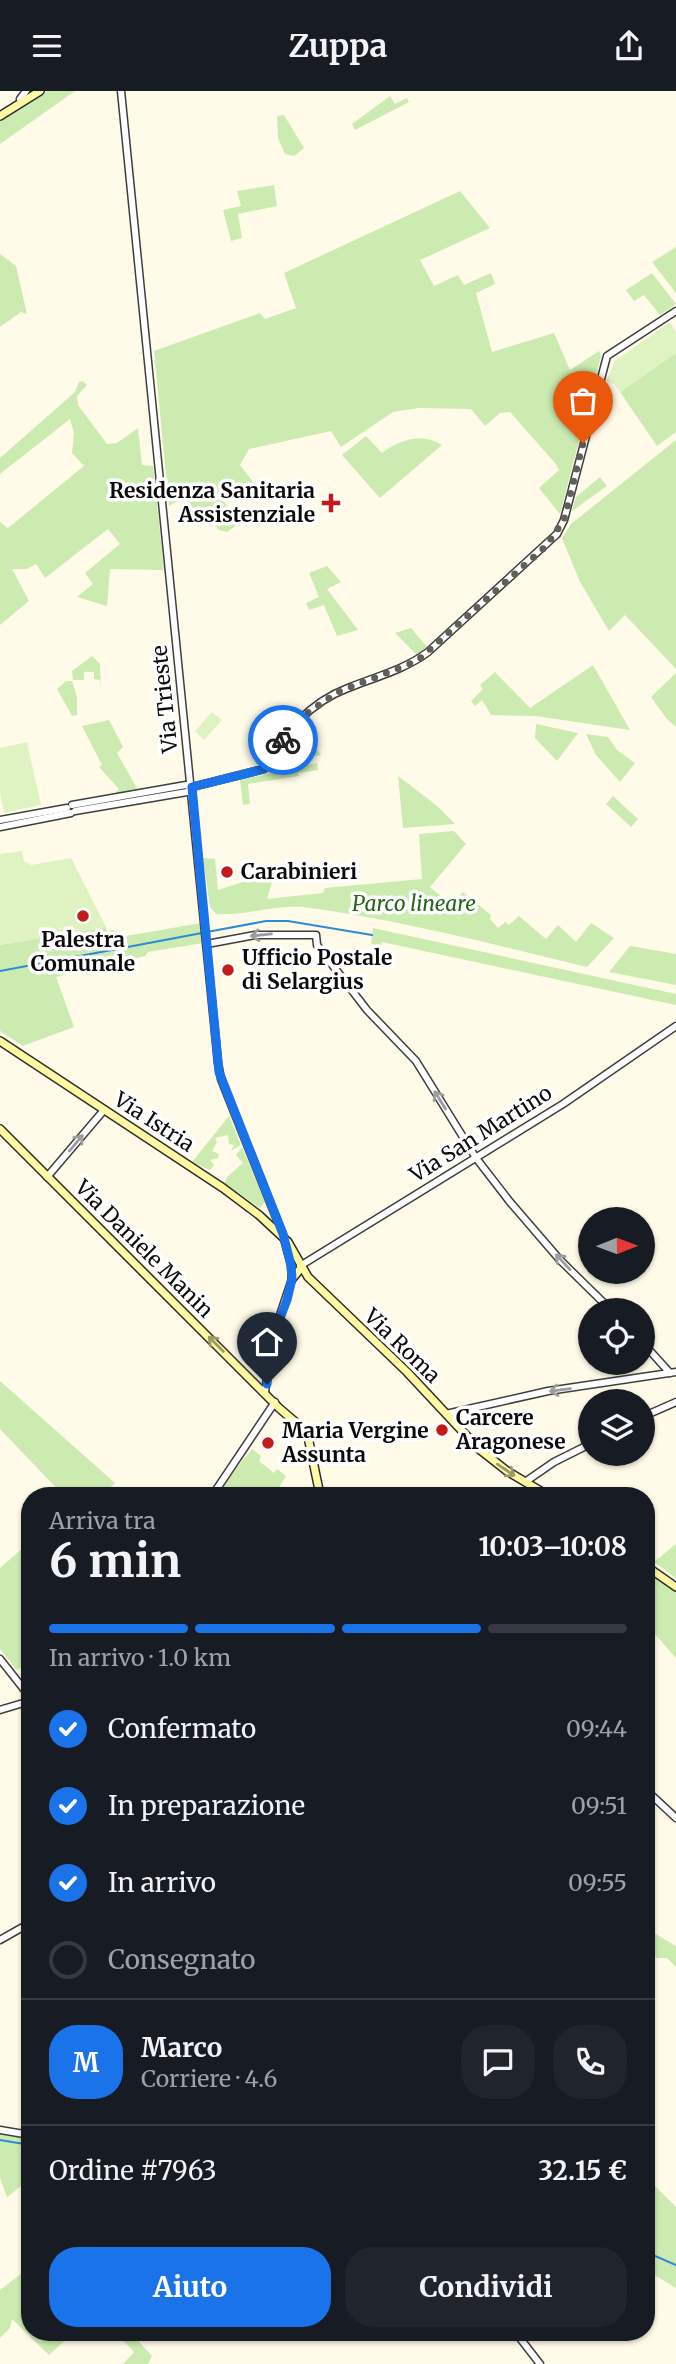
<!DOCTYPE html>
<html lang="it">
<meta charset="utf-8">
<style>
:root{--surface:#171b24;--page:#20242c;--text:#f1f3f6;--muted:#9ea1a6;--line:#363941;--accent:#1a73e8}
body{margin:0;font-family:Merriweather,serif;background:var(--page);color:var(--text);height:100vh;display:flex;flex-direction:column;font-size:26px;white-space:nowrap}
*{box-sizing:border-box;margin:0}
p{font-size:23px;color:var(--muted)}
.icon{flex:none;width:38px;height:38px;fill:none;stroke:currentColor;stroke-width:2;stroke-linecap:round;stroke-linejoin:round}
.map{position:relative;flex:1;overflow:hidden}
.side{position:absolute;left:21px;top:1396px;width:634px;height:854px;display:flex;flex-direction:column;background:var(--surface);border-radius:28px;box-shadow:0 2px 5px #0004}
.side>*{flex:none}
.needle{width:46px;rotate:89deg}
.buttons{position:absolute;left:578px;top:1116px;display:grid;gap:14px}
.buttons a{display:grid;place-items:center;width:77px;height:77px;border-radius:50%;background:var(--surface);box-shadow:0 2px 5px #0004;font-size:35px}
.pin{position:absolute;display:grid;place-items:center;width:60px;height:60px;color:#fff;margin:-72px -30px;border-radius:50% 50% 50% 0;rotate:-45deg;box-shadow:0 0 7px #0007}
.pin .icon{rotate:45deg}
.courier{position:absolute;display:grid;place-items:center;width:70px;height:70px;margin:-35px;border:5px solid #1a73e8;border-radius:50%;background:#fff;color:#222;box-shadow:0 2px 9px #0007}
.headline em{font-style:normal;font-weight:700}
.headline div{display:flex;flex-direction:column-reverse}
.headline{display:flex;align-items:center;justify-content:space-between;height:119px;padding:0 28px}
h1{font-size:46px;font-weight:700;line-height:52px}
.bar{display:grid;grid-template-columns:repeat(4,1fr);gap:10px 7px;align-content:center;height:84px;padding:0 28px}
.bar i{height:9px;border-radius:5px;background:var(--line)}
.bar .current{background:var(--accent)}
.bar p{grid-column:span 4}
.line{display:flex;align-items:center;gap:18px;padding:0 28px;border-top:2px solid var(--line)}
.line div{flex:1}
.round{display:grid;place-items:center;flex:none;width:74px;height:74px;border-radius:28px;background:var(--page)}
ol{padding:0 28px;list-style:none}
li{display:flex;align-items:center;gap:21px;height:77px}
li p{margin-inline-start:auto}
li .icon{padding:7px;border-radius:50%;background:var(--accent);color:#fff;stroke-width:4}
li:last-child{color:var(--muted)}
li i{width:38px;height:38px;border:4px solid var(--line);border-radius:50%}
.primary-button{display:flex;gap:14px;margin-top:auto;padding:14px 28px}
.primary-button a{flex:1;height:80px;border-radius:28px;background:var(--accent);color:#fff;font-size:28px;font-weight:700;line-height:80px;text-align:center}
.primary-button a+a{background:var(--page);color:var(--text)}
header{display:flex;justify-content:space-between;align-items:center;height:91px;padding:0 28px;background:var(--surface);font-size:32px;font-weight:700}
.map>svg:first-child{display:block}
.green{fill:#ccebb0}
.pitch{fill:#dff2c2}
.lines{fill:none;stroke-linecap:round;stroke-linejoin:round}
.stream{stroke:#2c8bd5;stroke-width:2}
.tertiary-casing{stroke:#3e3e3e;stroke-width:9}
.secondary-casing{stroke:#2d2d2d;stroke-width:10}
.tertiary{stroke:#fff;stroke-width:6}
.secondary{stroke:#fff9a3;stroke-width:7}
.oneway{stroke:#9d9d9d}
.oneway2{stroke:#9d9a66}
.done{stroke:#605f58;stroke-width:7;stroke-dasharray:0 12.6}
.route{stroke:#1a73e8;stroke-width:9}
.poi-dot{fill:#c21b1c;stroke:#fff;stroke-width:2.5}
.labels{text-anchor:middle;stroke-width:7;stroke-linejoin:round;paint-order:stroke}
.poi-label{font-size:21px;font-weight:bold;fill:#0b0b0b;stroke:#fff;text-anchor:start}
.street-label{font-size:21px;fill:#0b0b0b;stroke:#fff}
.park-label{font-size:21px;font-style:italic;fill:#256518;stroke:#fff}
</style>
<header><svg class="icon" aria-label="menu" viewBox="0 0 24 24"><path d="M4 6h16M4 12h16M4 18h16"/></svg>Zuppa<svg class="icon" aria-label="share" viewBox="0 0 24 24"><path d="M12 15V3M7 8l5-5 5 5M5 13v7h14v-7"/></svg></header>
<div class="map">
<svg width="676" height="2273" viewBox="0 0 676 2273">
<rect width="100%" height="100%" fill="#fffbe8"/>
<g class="green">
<path d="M47,0H75L0,53V29Z"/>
<path d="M390,5L395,13L407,7L409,11L355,39L352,33Z"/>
<path d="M284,24L304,57L294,65L285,63L278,47L277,25Z"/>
<path d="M274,94L277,115L238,123L242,147L231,150L223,119L241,115L237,100Z"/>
<path d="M460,100L490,137L420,169L434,195L458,184L464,194L491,182L495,193L476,202L492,261L554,242L570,279L599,260L601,265L560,423L539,397L559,379L555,372L510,321L500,322L485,335L471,318L418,317L393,321L341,356L331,340L249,358L240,374L253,391L223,409L240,432L227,441L219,439L206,424L201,426L184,406L169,415L154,260L260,222L265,228L296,217L284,182Z"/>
<path d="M676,156V202L652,171Z"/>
<path d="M0,163L16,175L27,223L21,221L0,236Z"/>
<path d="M652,182L676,213L660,224L644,204L634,210L626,199Z"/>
<path d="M676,262V341L657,355L620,301Z"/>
<path d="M83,290L87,294L77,305L78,314L107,353L117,352L138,337L142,374L153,375L164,479L110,478L107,515L77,506L93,493L85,482L120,453L108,438L45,487L36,473L27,478H12L29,510L0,534V431L8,437L84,375L72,362L74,342L70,328L0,383V367L75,301L79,291Z"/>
<path d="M366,345L382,362C398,349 422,341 442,354L380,407L342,364Z"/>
<path d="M676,349V578L625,524L609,540L580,491L562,447L571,433Z"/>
<path d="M600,386L607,395L572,420L576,406Z"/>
<path d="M327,475L341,491L327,498L358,539L337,545L324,514L309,519L306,512L319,506L309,482Z"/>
<path d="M411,537L427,556L417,564L395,542Z"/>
<path d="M92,565L100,573L101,600L100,589L94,588V581H84V589H73L72,580Z"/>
<path d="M593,574L630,639L536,625L491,624L482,609L475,615L471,610L483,598L480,594L495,581L530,617Z"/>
<path d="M676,582V636L667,628L651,606Z"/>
<path d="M66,590H72L77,606V624L72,625L57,598Z"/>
<path d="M109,629L123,656L117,662L138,699L115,703L119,698L99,676L102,674L82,635Z"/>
<path d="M301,633L321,664L275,674L297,637Z"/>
<path d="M536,633L578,642L557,670L535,647Z"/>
<path d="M586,643L608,646L617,659L635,672L620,691L596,664Z"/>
<path d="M317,672L318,679L298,682L299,685L248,693L250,713L243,714L240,689Z"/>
<path d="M398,685L436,714L455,733L403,737Z"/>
<path d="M613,705L638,728L631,736L606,713Z"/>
<path d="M454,740L466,753L430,796L451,814L463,801L491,824L490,828L498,837L505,831L509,834L519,825L546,848L558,834L576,851L591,832L614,847L587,876C497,854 404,830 311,817C278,812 247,825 216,823L210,816L203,767L215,768L218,799L243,791L273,788L267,808L323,802L325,797L422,788L419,743Z"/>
<path d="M201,832L203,852L148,861L145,865L56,886L74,936L23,955L0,940V854L106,836L107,840L114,839L115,847Z"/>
<path d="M373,837L676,903V914L382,851L381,855L371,853Z"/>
<path d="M630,855L676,863V894L609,881Z"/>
<path d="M229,1025L241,1054L231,1060L234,1054L229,1053L228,1044L215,1047L217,1051L212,1060L219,1063L218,1067L210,1069L214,1074L210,1079L192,1071Z"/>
<path d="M242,1056L265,1111L260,1117L225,1093L227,1086L243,1072L236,1064Z"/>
<path d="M0,1290L115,1392L101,1405H64L0,1338Z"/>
<path d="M252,1358L261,1365L259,1370L274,1382L277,1378L286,1385L274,1405H218C228,1388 239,1373 252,1358Z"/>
<path d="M30,1451V1570L17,1579L0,1558V1477Z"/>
<path d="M676,1453V1487L654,1471Z"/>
<path d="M647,1479L676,1500V1567L646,1533Z"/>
<path d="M646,1837L676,1855V1876L667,1867H657L646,1858Z"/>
<path d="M0,2042L30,2047V2088L7,2106L0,2087Z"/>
<path d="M646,2086L676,2116V2197L646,2179Z"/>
<path d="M30,2176V2202L21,2211L30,2220V2242H83L76,2247L72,2243L49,2264L12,2228L10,2237L0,2247V2199Z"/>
<path d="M116,2242H131L152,2265L148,2273H123L134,2261Z"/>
</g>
<g class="pitch">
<path d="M670,231L676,241V262L620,301L614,293L606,290L615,270Z"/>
<path d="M212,621L222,629L204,649L195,640Z"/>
<path d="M27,651L41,714L4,722L0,701V657Z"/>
<path d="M22,760L24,770L31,774L71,767L106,836L0,854V763Z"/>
</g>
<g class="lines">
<g class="stream">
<path d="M207,841L266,830H288L372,844"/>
<path d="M0,880L202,842"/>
<path d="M0,2049L30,2054"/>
<path d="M646,2161L676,2174"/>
</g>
<g class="tertiary-casing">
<g id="tertiary">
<path d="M121,0L218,972L221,988L283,1144L291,1174L292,1188L272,1248L265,1301"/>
<path d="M20,8L26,0"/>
<path d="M72,714L186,694L192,696"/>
<path d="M75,720L187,701L192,696L264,678C285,642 308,612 348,597C375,586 404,579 428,561L557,443L564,429L607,265L676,220"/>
<path d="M0,729L67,717"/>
<path d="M0,736L71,722"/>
<path d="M207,853L255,844H316L317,854L367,919L416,970L476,1067L510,1111L560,1169L612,1220"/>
<path d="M47,1086L104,1019"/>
<path d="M300,1175L563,1013L676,935"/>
<path d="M642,1251L670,1282"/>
<path d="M446,1323L548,1300L676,1281"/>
<path d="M642,1326L676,1311"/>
<path d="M525,1391L554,1371L590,1353"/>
<path d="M212,1405L275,1311"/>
<path d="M0,1568L30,1606"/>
<path d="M0,1619L30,1610"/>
<path d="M646,1699L676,1727"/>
<path d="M0,1849L30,1832"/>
<path d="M0,2039L30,2044"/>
<path d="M516,2242L540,2273"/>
</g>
</g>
<g class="secondary-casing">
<g id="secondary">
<path d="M0,25L40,0"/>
<path d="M0,950L223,1097L259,1124L288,1151L308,1186L407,1281L479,1358L507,1380L549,1405"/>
<path d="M0,1038L279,1317L307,1341L319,1399L326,1405"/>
<path d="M292,1188L301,1177"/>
<path d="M646,1475L676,1496"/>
</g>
</g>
<use href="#tertiary" class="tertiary"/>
<use href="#secondary" class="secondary"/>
</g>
<defs><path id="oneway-shaft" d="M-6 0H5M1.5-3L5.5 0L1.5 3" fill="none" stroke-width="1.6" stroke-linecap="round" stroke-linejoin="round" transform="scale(1.75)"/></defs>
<g class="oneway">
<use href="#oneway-shaft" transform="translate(261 844) rotate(174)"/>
<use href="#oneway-shaft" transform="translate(440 1009) rotate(-122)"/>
<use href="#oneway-shaft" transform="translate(76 1052) rotate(-50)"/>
<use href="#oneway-shaft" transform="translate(563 1171) rotate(-133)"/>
<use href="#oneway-shaft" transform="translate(560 1299) rotate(173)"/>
</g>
<g class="oneway2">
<use href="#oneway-shaft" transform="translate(216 1253) rotate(-135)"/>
<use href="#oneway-shaft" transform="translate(506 1379) rotate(34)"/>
</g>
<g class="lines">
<path class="done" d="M283,649L297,629L338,601L417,570L546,455L564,429L583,352"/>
<path class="route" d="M267,1293L272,1248L287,1209L292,1188L291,1174L283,1143L219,981L192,696L264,678L283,649"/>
</g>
<g class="poi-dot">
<path d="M327.5 401.5h7v7h7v7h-7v7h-7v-7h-7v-7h7z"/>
<circle cx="227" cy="781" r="7"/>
<circle cx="83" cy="825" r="7"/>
<circle cx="228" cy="879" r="7"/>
<circle cx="442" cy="1339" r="7"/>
<circle cx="268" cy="1352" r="7"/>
</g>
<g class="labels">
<g class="poi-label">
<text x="315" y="407" text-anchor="end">Residenza Sanitaria<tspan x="315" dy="24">Assistenziale</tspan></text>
<text x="241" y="788">Carabinieri</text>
<text x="83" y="856" text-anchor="middle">Palestra<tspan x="83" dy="24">Comunale</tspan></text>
<text x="242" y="874">Ufficio Postale<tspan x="242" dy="24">di Selargius</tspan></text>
<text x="456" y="1334">Carcere<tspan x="456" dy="24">Aragonese</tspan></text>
<text x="282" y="1347">Maria Vergine<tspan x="282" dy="24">Assunta</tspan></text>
</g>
<g class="street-label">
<text transform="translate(165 608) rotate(-96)" y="7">Via Trieste</text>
<text transform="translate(154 1031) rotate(33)" y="7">Via Istria</text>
<text transform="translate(481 1043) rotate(-32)" y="7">Via San Martino</text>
<text transform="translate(144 1158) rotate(45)" y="7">Via Daniele Manin</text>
<text transform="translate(402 1255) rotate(44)" y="7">Via Roma</text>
</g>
<g class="park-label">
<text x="414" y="820">Parco lineare</text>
</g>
</g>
</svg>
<div class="buttons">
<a><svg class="needle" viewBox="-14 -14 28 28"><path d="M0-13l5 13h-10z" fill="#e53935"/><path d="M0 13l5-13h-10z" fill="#9ea1a6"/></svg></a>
<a><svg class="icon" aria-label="locate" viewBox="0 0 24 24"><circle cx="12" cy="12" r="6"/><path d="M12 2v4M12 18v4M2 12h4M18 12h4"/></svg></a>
<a><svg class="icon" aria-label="layers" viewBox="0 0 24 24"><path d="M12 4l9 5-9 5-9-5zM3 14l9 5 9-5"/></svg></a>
</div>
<div class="pin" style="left:583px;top:352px;background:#ea580c"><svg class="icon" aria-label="bag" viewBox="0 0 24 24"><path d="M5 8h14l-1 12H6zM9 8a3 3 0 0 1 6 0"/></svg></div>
<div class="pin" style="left:267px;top:1293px;background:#1f2937"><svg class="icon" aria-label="home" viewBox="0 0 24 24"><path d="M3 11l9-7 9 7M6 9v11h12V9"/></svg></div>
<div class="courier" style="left:283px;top:649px"><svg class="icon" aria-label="bike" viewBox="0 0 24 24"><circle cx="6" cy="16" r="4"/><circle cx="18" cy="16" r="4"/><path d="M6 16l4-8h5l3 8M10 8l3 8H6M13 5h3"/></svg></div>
<section class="side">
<div class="headline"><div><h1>6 min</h1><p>Arriva tra</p></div><em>10:03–10:08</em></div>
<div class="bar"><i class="current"></i><i class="current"></i><i class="current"></i><i></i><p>In arrivo · 1.0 km</p></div>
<ol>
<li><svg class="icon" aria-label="check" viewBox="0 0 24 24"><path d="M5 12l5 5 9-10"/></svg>Confermato<p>09:44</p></li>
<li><svg class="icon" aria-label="check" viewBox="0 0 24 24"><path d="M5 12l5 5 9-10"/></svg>In preparazione<p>09:51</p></li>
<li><svg class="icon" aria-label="check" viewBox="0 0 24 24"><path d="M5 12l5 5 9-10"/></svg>In arrivo<p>09:55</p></li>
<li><i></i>Consegnato</li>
</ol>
<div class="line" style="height:126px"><b class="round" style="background:var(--accent);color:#fff">M</b><div><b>Marco</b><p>Corriere · 4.6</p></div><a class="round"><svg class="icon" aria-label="chat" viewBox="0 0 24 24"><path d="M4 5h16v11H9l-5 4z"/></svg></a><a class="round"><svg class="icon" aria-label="phone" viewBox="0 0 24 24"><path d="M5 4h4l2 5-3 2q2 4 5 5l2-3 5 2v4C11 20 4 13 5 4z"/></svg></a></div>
<div class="line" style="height:91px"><div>Ordine #7963</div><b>32.15 €</b></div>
<div class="primary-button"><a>Aiuto</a><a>Condividi</a></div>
</section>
</div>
